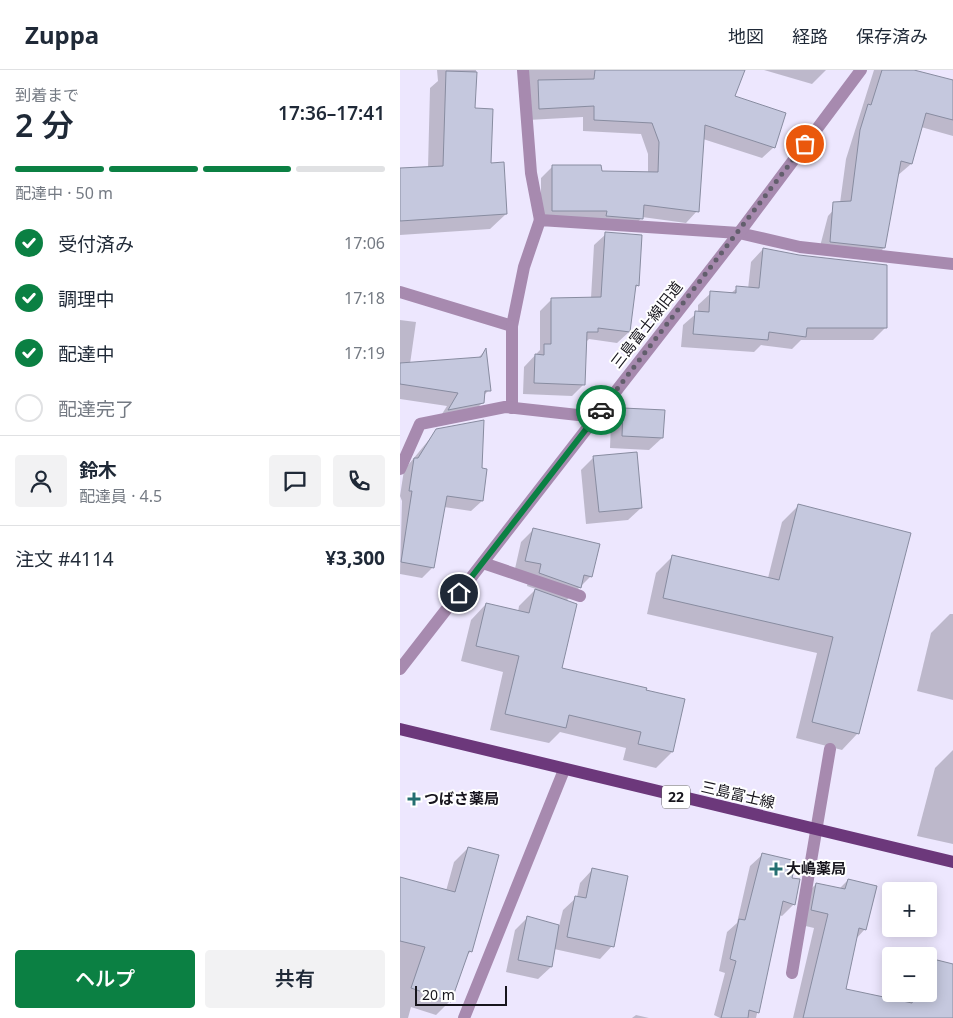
<!DOCTYPE html>
<html lang="ja">
<meta charset="utf-8">
<style>
:root{--surface:#fff;--page:#f2f2f3;--text:#1f2937;--muted:#747a83;--line:#e0e1e3;--accent:#0b8043}
body{margin:0;font-family:"Noto Sans","Noto Sans JP",sans-serif;background:var(--page);color:var(--text);height:100vh;display:flex;flex-direction:column;font-size:19px;white-space:nowrap}
*{box-sizing:border-box;margin:0}
p{font-size:16px;color:var(--muted)}
.icon{flex:none;width:28px;height:28px;fill:none;stroke:currentColor;stroke-width:2;stroke-linecap:round;stroke-linejoin:round}
.map{position:relative;flex:1;overflow:hidden}
.sheet{display:flex;flex-direction:column;background:var(--surface);width:400px}
.sheet>*{flex:none}
.tools{position:absolute;left:482px;top:812px;display:grid;gap:10px}
.tools a{display:grid;place-items:center;width:55px;height:55px;border-radius:5px;background:var(--surface);box-shadow:0 2px 12px #0003;font-size:25px}
.scale{position:absolute;left:15px;bottom:12px;width:92px;box-sizing:border-box;padding-left:5px;border:2px solid #17151d;border-top:0;font-size:14px;line-height:18px;white-space:nowrap;color:#17151d;-webkit-text-stroke:4px #fff;paint-order:stroke}
.pin{position:absolute;display:grid;place-items:center;width:42px;height:42px;color:#fff;margin:-21px;border:2px solid #fff;border-radius:50%;box-shadow:0 1px 5px #0007}
.courier{position:absolute;display:grid;place-items:center;width:50px;height:50px;margin:-25px;border:4px solid #0b8043;border-radius:50%;background:#fff;color:#222;box-shadow:0 1px 6px #0007}
.headline em{font-style:normal;font-weight:600}
.headline div{display:flex;flex-direction:column-reverse}
.headline{display:flex;align-items:center;justify-content:space-between;height:85px;padding:0 15px}
h1{font-size:32px;font-weight:600;line-height:38px}
.bar{display:grid;grid-template-columns:repeat(4,1fr);gap:8px 5px;align-content:center;height:60px;padding:0 15px}
.bar i{height:6px;border-radius:4px;background:var(--line)}
.bar .selected{background:var(--accent)}
.bar p{grid-column:span 4}
.line{display:flex;align-items:center;gap:12px;padding:0 15px;border-top:1px solid var(--line)}
.line div{flex:1}
.round{display:grid;place-items:center;flex:none;width:52px;height:52px;border-radius:5px;background:var(--page)}
ol{padding:0 15px;list-style:none}
li{display:flex;align-items:center;gap:15px;height:55px}
li p{margin-inline-start:auto}
li .icon{padding:5px;border-radius:50%;background:var(--accent);color:#fff;stroke-width:4}
li:last-child{color:var(--muted)}
li i{width:28px;height:28px;border:2px solid var(--line);border-radius:50%}
.primary-button{display:flex;gap:10px;margin-top:auto;padding:10px 15px}
.primary-button a{flex:1;height:58px;border-radius:5px;background:var(--accent);color:#fff;font-size:20px;font-weight:600;line-height:58px;text-align:center}
.primary-button a+a{background:var(--page);color:var(--text)}
header{display:flex;align-items:center;gap:30px;box-sizing:border-box;height:70px;padding:0 25px;background:var(--surface);border-bottom:1px solid var(--line)}
header strong{font-size:24px}
nav{display:flex;gap:28px;margin-inline-start:auto;font-size:18px}
main{display:flex;flex:1;min-height:0}
.map>svg:first-child{display:block}
.shadow{fill:#0003}
.building{fill:#c5c8de;stroke:#888ca0}
.lines{fill:none;stroke-linecap:round;stroke-linejoin:round}
.minor{stroke:#a78aaf;stroke-width:12}
.primary{stroke:#6c387b;stroke-width:12}
.done{stroke:#625e6c;stroke-width:5;stroke-dasharray:0 9}
.route{stroke:#0b8043;stroke-width:6}
.poi-dot{fill:#246f70;stroke:#fff;stroke-width:2}
.labels{text-anchor:middle;stroke-width:4;stroke-linejoin:round;paint-order:stroke}
.shield{fill:#fff;stroke:#5d5b61;stroke-width:1}
.shield-label{font-size:14px;font-weight:bold;fill:#17151d}
.street-label{font-size:15px;fill:#17151d;stroke:#fff}
.poi-label{font-size:15px;font-weight:bold;fill:#17151d;stroke:#fff;text-anchor:start}
</style>
<header>
<strong>Zuppa</strong>
<nav><a>地図</a><a>経路</a><a>保存済み</a></nav>
</header>
<main>
<section class="sheet">
<div class="headline"><div><h1>2 分</h1><p>到着まで</p></div><em>17:36–17:41</em></div>
<div class="bar"><i class="selected"></i><i class="selected"></i><i class="selected"></i><i></i><p>配達中 · 50 m</p></div>
<ol>
<li><svg class="icon" aria-label="check" viewBox="0 0 24 24"><path d="M5 12l5 5 9-10"/></svg>受付済み<p>17:06</p></li>
<li><svg class="icon" aria-label="check" viewBox="0 0 24 24"><path d="M5 12l5 5 9-10"/></svg>調理中<p>17:18</p></li>
<li><svg class="icon" aria-label="check" viewBox="0 0 24 24"><path d="M5 12l5 5 9-10"/></svg>配達中<p>17:19</p></li>
<li><i></i>配達完了</li>
</ol>
<div class="line" style="height:90px"><a class="round"><svg class="icon" aria-label="person" viewBox="0 0 24 24"><circle cx="12" cy="8" r="4"/><path d="M4 21q1-7 8-7t8 7"/></svg></a><div><b>鈴木</b><p>配達員 · 4.5</p></div><a class="round"><svg class="icon" aria-label="chat" viewBox="0 0 24 24"><path d="M4 5h16v11H9l-5 4z"/></svg></a><a class="round"><svg class="icon" aria-label="phone" viewBox="0 0 24 24"><path d="M5 4h4l2 5-3 2q2 4 5 5l2-3 5 2v4C11 20 4 13 5 4z"/></svg></a></div>
<div class="line" style="height:65px"><div>注文 #4114</div><b>¥3,300</b></div>
<div class="primary-button"><a>ヘルプ</a><a>共有</a></div>
</section>
<div class="map">
<svg width="553" height="948" viewBox="0 0 553 948">
<rect width="100%" height="100%" fill="#ede7fe"/>
<g class="shadow">
<path d="M37,0H76L74,39L106,144L90,159L0,165V99L28,98L30,18L38,11Z"/>
<path d="M128,0H343L334,27L374,77L362,88L303,69L297,141L286,153L242,147L231,160L141,152V108L153,96L200,102L248,103V84L241,64L183,61V47L128,50Z"/>
<path d="M364,0H426L412,14Z"/>
<path d="M474,0H512L553,12V66L521,57L511,94L497,106L484,178L471,190L418,184L428,146L440,133L446,89Z"/>
<path d="M206,164L238,215L235,218L229,262L217,273L189,269L185,273L183,315L172,326L123,324L124,297L140,280V241L152,229L191,228L194,175Z"/>
<path d="M363,179L399,186L486,257L473,270H401L392,279L361,275L354,282L281,277L283,255L298,242V235L311,223L330,224L337,218L348,219L351,192Z"/>
<path d="M0,250L16,252L10,294L77,289L85,281L89,320L83,326V332L70,345L37,352L47,336L0,329Z"/>
<path d="M224,339L262,368L249,380L210,378L211,352Z"/>
<path d="M37,360L82,431L71,441L44,437L33,497L22,508L0,504L2,431L0,426L4,400Z"/>
<path d="M194,387L241,438L228,450L186,454L181,400Z"/>
<path d="M399,435L458,663L442,680L396,668L417,583L247,544L256,503L273,486L368,508L382,452Z"/>
<path d="M134,459L191,506L166,531L160,599L272,682L256,698L223,690L226,678L160,662L149,673L90,660L103,602L61,591L71,550L86,534L118,542L119,536L136,519L127,516L129,507L114,503L121,472Z"/>
<path d="M550,544H553V630L517,621L531,563Z"/>
<path d="M553,680V774L517,766L535,698Z"/>
<path d="M68,778L71,881L66,886L50,931L36,945L11,937L8,948H0V808L46,821L54,792Z"/>
<path d="M362,785L391,809L394,834L382,846L379,845L356,948H320L314,945L325,903L319,901L327,862L337,853L350,796Z"/>
<path d="M192,800L212,876L200,889L154,879L151,897L138,909L106,902L115,860L127,848L159,856L163,840L177,827L180,813Z"/>
<path d="M448,810L465,859L455,870L444,920L502,932L504,924H529V889L553,895V948H393L414,858L397,854L402,828L416,814L439,819Z"/>
<path d="M236,945L249,948H232Z"/>
</g>
<g class="building">
<path d="M195,0H345L335,26L386,43L375,78L305,55L299,142L244,135L243,149L206,146L207,141H152V95H201L202,101L258,102L259,72L252,53L194,50V36L139,39L138,10L194,9Z"/>
<path d="M482,0H514L553,10V50L526,43L512,94L501,91L485,178L430,172L433,132L451,131L460,60L468,34L471,35Z"/>
<path d="M46,1L77,2L75,38L93,39L91,93L104,92L107,144L0,151V98L43,96Z"/>
<path d="M205,162L242,165L239,216L236,215L230,262L198,258V262H187L185,315L134,313L135,284L144,285V274H151V228L201,227Z"/>
<path d="M363,178L399,185L487,195V258H407L406,267L369,262L368,270L293,264L295,241L309,242L310,221L336,223V216L359,218Z"/>
<path d="M86,278L91,321H85L84,333L48,340L58,323L0,314V293L81,287Z"/>
<path d="M223,338L265,340L263,368L222,366Z"/>
<path d="M84,350L82,398L87,399L83,431L47,426L34,498L1,492L12,421H9L14,388H18L36,359Z"/>
<path d="M237,382L242,438L199,442L193,386Z"/>
<path d="M398,434L511,463L459,664L412,652L433,567L263,528L272,485L379,510Z"/>
<path d="M133,458L200,474L192,507L184,505L181,518L139,503L141,494L125,491Z"/>
<path d="M135,519L177,534L162,598L247,618L246,620L285,629L273,682L238,674L241,662L169,645L166,658L105,644L119,586L76,576L86,533L129,543Z"/>
<path d="M68,777L99,785L72,882L69,881L51,932L11,918L25,877L0,871V807L55,822Z"/>
<path d="M362,783L396,791L392,808L400,809L395,835L383,831L359,943L349,940L348,948H321L336,891L330,889L339,849L345,850Z"/>
<path d="M192,798L228,806L214,877L167,867L175,826L186,828Z"/>
<path d="M448,809L477,816L466,860L459,858L446,919L512,933L515,924H529V888L553,894V948H403L428,844L411,840L416,813L445,819Z"/>
<path d="M127,846L159,855L152,897L118,890Z"/>
</g>
<g class="lines">
<g class="minor">
<path d="M123,0L131,103L140,150"/>
<path d="M0,222L112,256L124,197L140,150L339,163L400,177L553,194"/>
<path d="M112,338V256"/>
<path d="M0,399L20,354L105,337L196,347"/>
<path d="M83,493L180,526"/>
<path d="M0,599L339,163L461,0"/>
<path d="M392,903L430,679"/>
<path d="M64,948L164,700"/>
</g>
<path class="primary" d="M0,659L553,792"/>
</g>
<g class="lines">
<path class="done" d="M201,340L405,74"/>
<path class="route" d="M59,523L201,340"/>
</g>
<g class="poi-dot">
<path d="M11.5 721.5h5v5h5v5h-5v5h-5v-5h-5v-5h5z"/>
<path d="M373.5 791.5h5v5h5v5h-5v5h-5v-5h-5v-5h5z"/>
</g>
<g class="labels">
<rect class="shield" x="262" y="715.5" width="28" height="23" rx="4"/>
<g class="shield-label">
<text x="276" y="732">22</text>
</g>
<g class="street-label">
<text transform="translate(247 255) rotate(-52)" y="5">三島富士線旧道</text>
<text transform="translate(338 725) rotate(13)" y="5">三島富士線</text>
</g>
<g class="poi-label">
<text x="24" y="734">つばさ薬局</text>
<text x="386" y="804">大嶋薬局</text>
</g>
</g>
</svg>
<div class="tools">
<a>+</a>
<a>−</a>
</div>
<div class="scale">20 m</div>
<div class="pin" style="left:405px;top:74px;background:#ea580c"><svg class="icon" aria-label="bag" viewBox="0 0 24 24"><path d="M5 8h14l-1 12H6zM9 8a3 3 0 0 1 6 0"/></svg></div>
<div class="pin" style="left:59px;top:523px;background:#1f2937"><svg class="icon" aria-label="home" viewBox="0 0 24 24"><path d="M3 11l9-7 9 7M6 9v11h12V9"/></svg></div>
<div class="courier" style="left:201px;top:340px"><svg class="icon" aria-label="car" viewBox="0 0 24 24"><path d="M5 17H2v-5l4-1 3-4h7l3 4 3 1v5h-3M9 17h6M6 11h13"/><circle cx="7" cy="17" r="2"/><circle cx="17" cy="17" r="2"/></svg></div>
</div>
</main>
